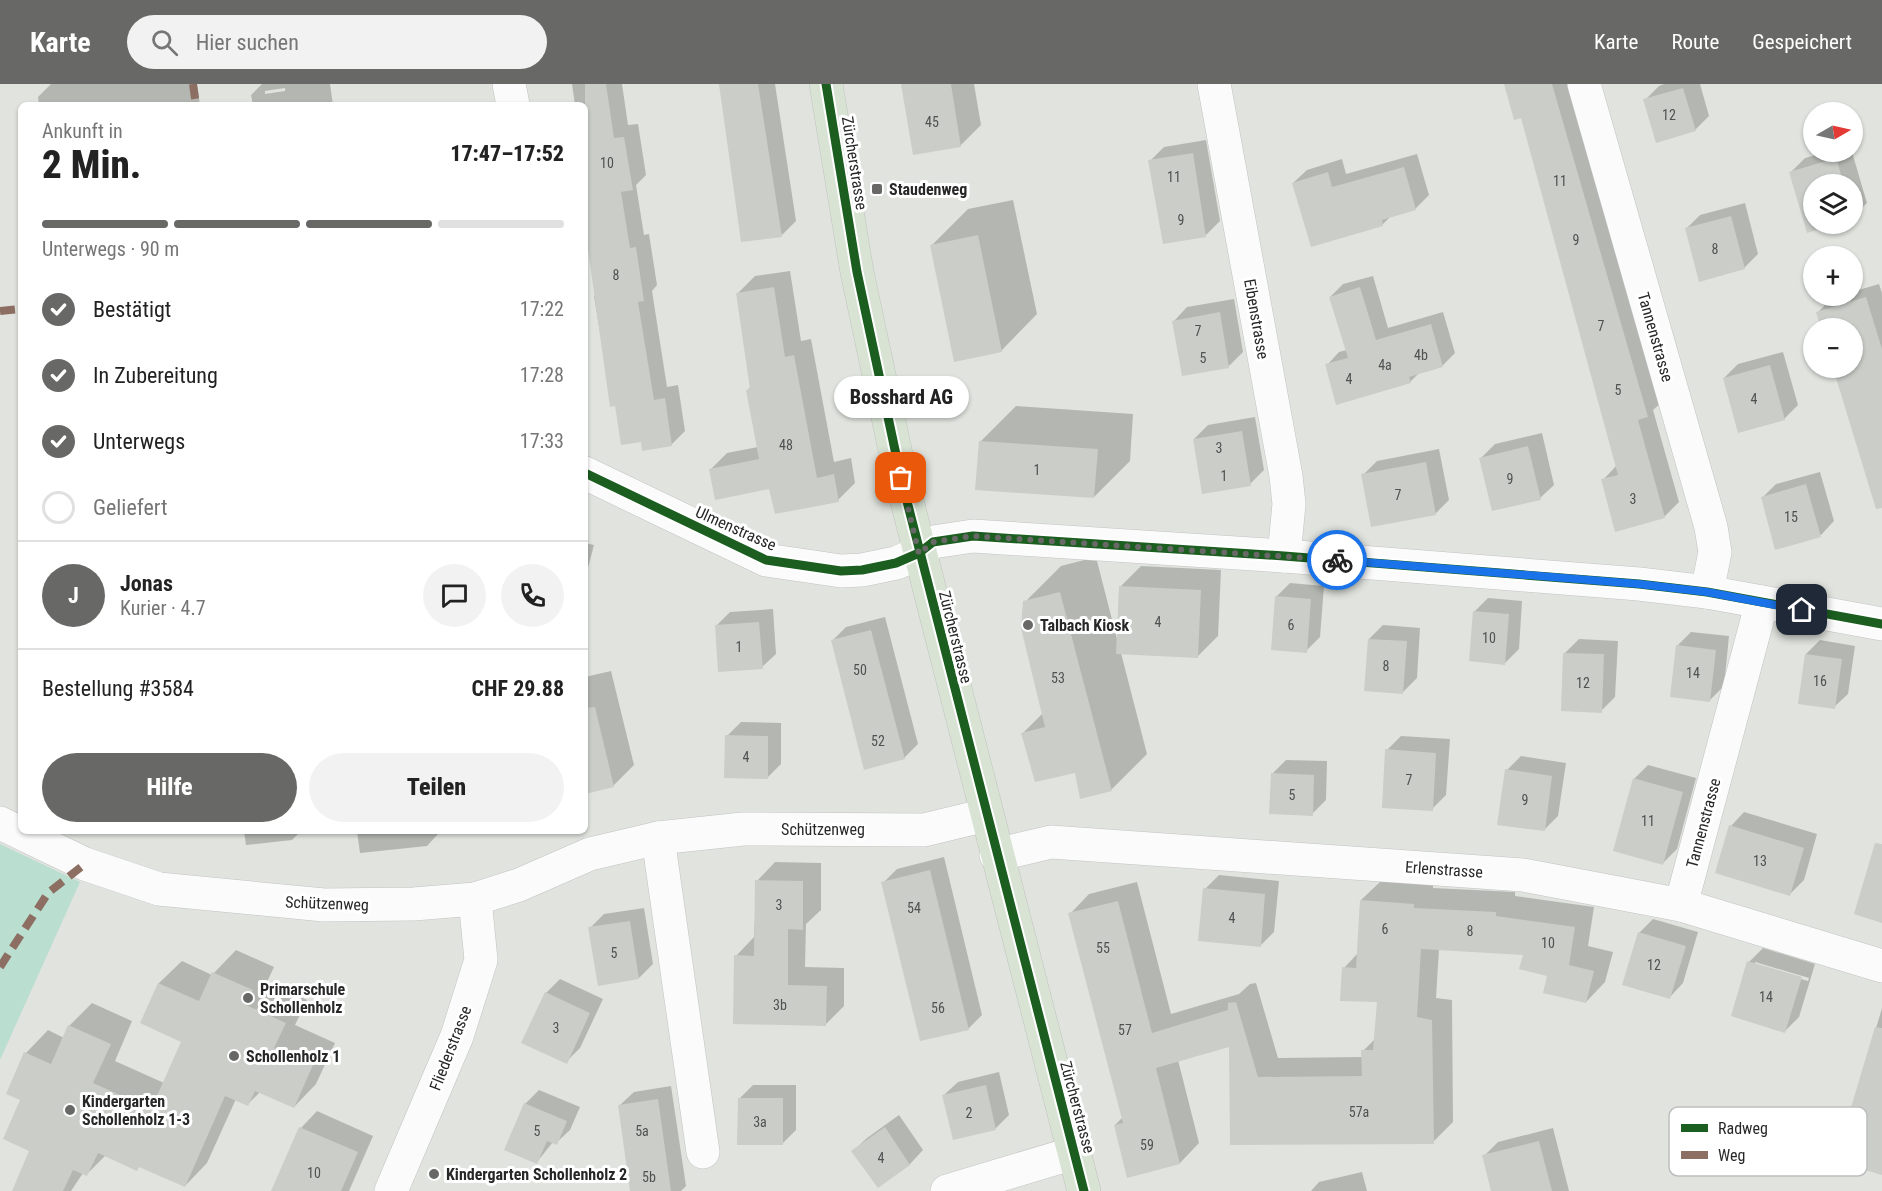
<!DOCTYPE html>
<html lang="de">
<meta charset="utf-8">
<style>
:root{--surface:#fff;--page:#f2f2f2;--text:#222;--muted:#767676;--line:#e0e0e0;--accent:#686967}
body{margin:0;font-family:"Roboto Condensed",sans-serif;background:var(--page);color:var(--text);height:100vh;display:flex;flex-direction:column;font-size:22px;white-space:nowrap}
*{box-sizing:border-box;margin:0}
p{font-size:20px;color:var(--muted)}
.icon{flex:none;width:33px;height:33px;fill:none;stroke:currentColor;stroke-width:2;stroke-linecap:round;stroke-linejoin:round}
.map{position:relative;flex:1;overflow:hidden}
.panel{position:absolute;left:18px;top:18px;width:570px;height:732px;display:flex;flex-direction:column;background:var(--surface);border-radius:9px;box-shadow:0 2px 4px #0004}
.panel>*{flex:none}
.needle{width:39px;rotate:81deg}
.fabs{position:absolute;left:1803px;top:18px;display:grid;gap:12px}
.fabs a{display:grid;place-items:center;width:60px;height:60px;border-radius:50%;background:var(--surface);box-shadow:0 2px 4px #0004;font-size:30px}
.pin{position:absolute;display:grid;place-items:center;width:51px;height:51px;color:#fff;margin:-26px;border-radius:12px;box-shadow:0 3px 9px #0006}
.courier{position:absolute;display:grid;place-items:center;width:60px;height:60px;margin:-30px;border:4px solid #1a73e8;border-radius:50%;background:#fff;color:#222;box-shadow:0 2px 8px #0007}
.bubble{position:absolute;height:42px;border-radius:21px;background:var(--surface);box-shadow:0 2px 4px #0004;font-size:20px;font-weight:800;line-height:42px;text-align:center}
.head em{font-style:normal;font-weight:800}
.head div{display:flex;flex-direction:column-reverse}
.head{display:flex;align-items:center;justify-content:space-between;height:102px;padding:0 24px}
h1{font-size:39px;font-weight:800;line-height:45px}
.bar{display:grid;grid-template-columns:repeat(4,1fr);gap:9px 6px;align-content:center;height:72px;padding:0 24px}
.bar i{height:8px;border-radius:4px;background:var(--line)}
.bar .active{background:var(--accent)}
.bar p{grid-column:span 4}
.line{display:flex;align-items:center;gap:15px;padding:0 24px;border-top:2px solid var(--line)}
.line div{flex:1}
.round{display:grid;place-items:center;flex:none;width:63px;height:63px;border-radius:32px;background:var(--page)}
ol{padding:0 24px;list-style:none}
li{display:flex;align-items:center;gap:18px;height:66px}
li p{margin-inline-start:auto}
li .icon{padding:6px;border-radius:50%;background:var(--accent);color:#fff;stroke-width:4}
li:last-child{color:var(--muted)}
li i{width:33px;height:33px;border:3px solid var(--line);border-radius:50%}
.button{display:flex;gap:12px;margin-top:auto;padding:12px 24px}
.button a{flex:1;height:69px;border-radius:36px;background:var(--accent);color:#fff;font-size:24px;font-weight:800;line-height:69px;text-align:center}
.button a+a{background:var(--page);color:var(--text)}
header{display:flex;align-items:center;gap:36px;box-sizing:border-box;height:84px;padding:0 30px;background:var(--accent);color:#fff}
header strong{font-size:28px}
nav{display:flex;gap:33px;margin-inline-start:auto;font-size:21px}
.search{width:420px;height:54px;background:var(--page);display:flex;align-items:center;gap:15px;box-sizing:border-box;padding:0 21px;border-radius:33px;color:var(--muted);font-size:22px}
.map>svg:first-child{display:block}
.green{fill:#badecf}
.shadow{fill:#0003;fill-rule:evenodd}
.building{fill:#cacdc8}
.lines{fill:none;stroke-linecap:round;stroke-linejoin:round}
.minor-casing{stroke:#c3c2c2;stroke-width:34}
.major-casing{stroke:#c1c2c0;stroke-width:34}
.minor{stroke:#fafbfa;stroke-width:33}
.major{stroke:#d8e3d4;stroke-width:33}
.quiet{stroke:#8d6e63;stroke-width:8;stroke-dasharray:15 8;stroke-linecap:butt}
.cycleway-casing{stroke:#fff;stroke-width:13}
.cycleway{stroke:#1b5e20;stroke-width:9}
.done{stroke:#686967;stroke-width:6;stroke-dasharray:0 10.8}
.route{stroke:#1a73e8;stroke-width:8}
.poi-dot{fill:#686967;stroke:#fff;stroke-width:2}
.labels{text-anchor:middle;stroke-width:6;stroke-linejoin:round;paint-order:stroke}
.number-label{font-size:14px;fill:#505150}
.street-label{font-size:16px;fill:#272727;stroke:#fff}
.poi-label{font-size:16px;font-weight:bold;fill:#272727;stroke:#fff;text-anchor:start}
.key{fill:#fff;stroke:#bebebe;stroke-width:1.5}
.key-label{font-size:16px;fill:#272727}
</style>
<header>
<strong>Karte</strong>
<div class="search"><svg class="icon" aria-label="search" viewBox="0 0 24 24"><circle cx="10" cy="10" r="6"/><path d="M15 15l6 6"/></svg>Hier suchen</div>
<nav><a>Karte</a><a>Route</a><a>Gespeichert</a></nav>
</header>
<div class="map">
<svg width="1882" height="1107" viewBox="0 0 1882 1107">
<rect width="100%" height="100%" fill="#e1e4de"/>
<path class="green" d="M0,760L80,798L0,976Z"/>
<g class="shadow">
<path d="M51,0H197L200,21H39L38,13Z"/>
<path d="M262,0H330L333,21H253L251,11ZM285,4V7L265,10V7Z"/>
<path d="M572,0H622L628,41L638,40L646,91L636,101L644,151L649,150L657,201L652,207L667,303L678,301L685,347L671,361L642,356L616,320L612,321L594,212L598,209L585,135V21H575Z"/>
<path d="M720,0H775L796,137L782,151Z"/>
<path d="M902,0H974L981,41L960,62Z"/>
<path d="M1505,0H1570L1662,318L1653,326L1679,418L1665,432L1616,446L1603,396L1617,381L1522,33Z"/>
<path d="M1664,0H1700L1709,32L1695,46L1645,16L1659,2Z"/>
<path d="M1206,56L1220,137L1206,151L1150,77L1164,63Z"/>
<path d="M1827,68H1852L1867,119L1852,133V100H1814V140H1832L1808,147L1791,88L1805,74Z"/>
<path d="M1417,70L1429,111L1415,125L1392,131L1382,141L1293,99L1307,86L1342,75L1346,90Z"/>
<path d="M1013,116L1037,230L1001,267L932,161L968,125Z"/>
<path d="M1745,119L1758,170L1744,184L1686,145L1700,131Z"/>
<path d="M790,187L801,257L811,255L834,378L851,374L855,399L838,416L771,403L710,386L727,369L758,363L748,306L751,302L738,209L755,192Z"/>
<path d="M1373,192L1388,244L1443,228L1455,269L1442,282L1419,289L1410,298L1327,281L1339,268L1347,266L1330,213L1343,200Z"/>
<path d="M1879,200L1882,209V385L1867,390L1834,284H1852V244H1822L1817,229L1831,215L1852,212V208Z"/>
<path d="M1234,215L1243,268L1229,282L1174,237L1187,223Z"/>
<path d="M1783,268L1798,321L1784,335L1724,294L1738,280Z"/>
<path d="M1016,322L1133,330L1130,377L1094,413L980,358Z"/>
<path d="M1255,333L1264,386L1250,400L1194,355L1208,341Z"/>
<path d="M1542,349L1554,401L1540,414L1481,374L1495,360Z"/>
<path d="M1439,365L1449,416L1435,430L1363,391L1377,377Z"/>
<path d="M1820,388L1834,437L1821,451L1762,414L1776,400Z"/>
<path d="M585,459L594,461L585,495Z"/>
<path d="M1096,473L1117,555L1121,502L1141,482L1221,486L1218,552L1197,573L1121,569L1147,670L1111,706L1076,687L1023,649L1043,629L1025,518L1061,482Z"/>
<path d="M1290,499L1324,502L1320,553L1306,567L1276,513Z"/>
<path d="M1488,514L1522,517L1519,565L1505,579L1474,528Z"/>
<path d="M773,525L776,570L762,583L716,542L730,528Z"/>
<path d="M885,533L918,660L904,674L832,557L846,543Z"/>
<path d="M1383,541L1420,544L1417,594L1403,608L1369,555Z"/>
<path d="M1691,548L1729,552L1724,602L1710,616L1677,562Z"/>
<path d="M1579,555L1618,557L1615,613L1601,627L1565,569Z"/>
<path d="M1820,556L1855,562L1848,610L1834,623L1806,570Z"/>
<path d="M611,587L634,681L614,701L585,708V593Z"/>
<path d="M741,638L781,639V680L767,694L727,652Z"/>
<path d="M1401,652L1450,655L1446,711L1432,725L1387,666Z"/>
<path d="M1521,672L1566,679L1558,732L1544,746L1507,686Z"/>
<path d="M1286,676L1327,677L1326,716L1312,730L1272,690Z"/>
<path d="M1648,681L1696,694L1677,765L1663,779L1634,695Z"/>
<path d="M1744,728L1817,750L1804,796L1790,810L1731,742Z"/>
<path d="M244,747H301L292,756L246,761Z"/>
<path d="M357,747H438V750L427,762L360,769Z"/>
<path d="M944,773L982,931L968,945L883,799L897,785Z"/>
<path d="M775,778L821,779V826L806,840L805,883L844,884V922L825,941L736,872L754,853L757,797Z"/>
<path d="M1219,791L1279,797L1274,848L1260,862L1205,805Z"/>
<path d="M1381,797L1433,800V804L1515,808V812L1594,823L1588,862L1613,868L1605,898L1586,918L1525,870L1439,865L1436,914L1452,916L1453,1038L1433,1058L1231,1060L1230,961L1178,976L1199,1059L1180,1079L1115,1041L1123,1033L1070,830L1089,810L1137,798L1171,930L1239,910L1250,900L1256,899L1278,974L1363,973V967L1376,954L1378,917L1344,884L1358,869L1361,816Z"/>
<path d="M644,824L653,880L639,894L590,844L604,830Z"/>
<path d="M1653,835L1698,848L1683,899L1670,913L1639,849Z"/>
<path d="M1763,864L1815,880L1799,933L1785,947L1749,878ZM1755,878L1809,894L1808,897L1755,881Z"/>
<path d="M236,866L274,883L267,898L307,916L295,941L335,959L316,1000L294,1023L260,1008L248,1020L236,1015L207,1079L185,1102L140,1082L137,1085L106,1071L87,1090L83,1089L71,1107H18L31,1066L22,1015L8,1009L26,969L48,946L64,954L69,942L92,919L132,937L115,977L164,999L183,957L142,939L159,899L182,877L212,891Z"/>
<path d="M560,895L603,915L580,964L566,978L546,909Z"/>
<path d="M1882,924V1089L1837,1076Z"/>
<path d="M999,988L1009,1031L995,1045L944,1011L958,998Z"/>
<path d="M753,1001H796V1046L782,1060L739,1015Z"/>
<path d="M671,1002L686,1102L681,1107H632L620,1021L634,1008Z"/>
<path d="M539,1006L580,1023L570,1046L556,1059L553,1058L537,1078L525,1020Z"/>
<path d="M317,1027L373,1052L349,1107H273L301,1044Z"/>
<path d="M899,1031L923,1066L910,1080L878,1102L853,1067L867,1054Z"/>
<path d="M1553,1044L1569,1107H1493L1484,1072L1498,1058Z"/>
<path d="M1362,1088L1367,1107H1311L1319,1098Z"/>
</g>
<g class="building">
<path d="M585,0H606L614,54L624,53L633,106L621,108L630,164L636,163L644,217L638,218L654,316L665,314L672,362L642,367L641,358L621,361L615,322L610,323L585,144Z"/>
<path d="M719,0H758L782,153L741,158Z"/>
<path d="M901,0H951L961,63L913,71Z"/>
<path d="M1504,0H1552L1648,333L1638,336L1665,434L1615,448L1601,395L1618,391L1521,34L1514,36Z"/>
<path d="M1683,4L1696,47L1656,59L1643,15Z"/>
<path d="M1193,69L1206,153L1163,160L1148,76Z"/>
<path d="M1836,74L1844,100H1814V140H1837L1807,149L1789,88Z"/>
<path d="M1404,83L1416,126L1382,136L1383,142L1311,163L1292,99L1328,88L1332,103Z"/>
<path d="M1731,132L1745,185L1699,198L1685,144Z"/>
<path d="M978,151L1002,268L954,278L930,161Z"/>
<path d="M774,203L785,273L794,271L817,394L834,390L839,418L775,430L769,405L715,416L709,385L759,375L746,306L750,305L736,209Z"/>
<path d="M1360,203L1376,256L1431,240L1443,283L1409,293L1411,299L1336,321L1325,280L1348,274L1329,213Z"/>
<path d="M1866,213L1882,265V424L1876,425L1833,284H1852V244H1821L1816,228Z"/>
<path d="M1220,228L1229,284L1182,292L1172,237Z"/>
<path d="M1770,281L1785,336L1738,349L1723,294Z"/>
<path d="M1242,347L1251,402L1202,410L1193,355Z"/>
<path d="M979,357L1098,365L1094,414L975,406Z"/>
<path d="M1528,362L1541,416L1492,427L1479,374Z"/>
<path d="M1426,378L1436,431L1371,443L1361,390Z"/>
<path d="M1806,400L1821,453L1775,466L1761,413Z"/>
<path d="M1119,502L1201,506L1198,574L1116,570Z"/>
<path d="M1060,508L1112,707L1080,715L1075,689L1035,698L1021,649L1045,643L1021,544L1023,517Z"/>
<path d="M1275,512L1311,515L1307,569L1271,566Z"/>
<path d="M1473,527L1509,530L1505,581L1469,577Z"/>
<path d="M759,538L763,585L718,588L715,541Z"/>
<path d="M871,546L905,675L864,686L831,556Z"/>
<path d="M1368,555L1407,557L1403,610L1364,607Z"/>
<path d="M1676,561L1716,566L1710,618L1670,613Z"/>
<path d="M1563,569L1604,570L1602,629L1561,627Z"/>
<path d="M1805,570L1842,575L1835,625L1798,620Z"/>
<path d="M595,623L614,703L585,710V624Z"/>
<path d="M725,651L768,652V695L724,694Z"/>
<path d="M1385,665L1436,669L1433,727L1382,724Z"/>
<path d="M1505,685L1552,692L1545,747L1497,741Z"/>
<path d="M1271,689L1314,691L1313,732L1269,730Z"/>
<path d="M1633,694L1683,708L1663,781L1613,767Z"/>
<path d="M1729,741L1804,764L1790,812L1715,789Z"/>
<path d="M1875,759L1882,760V839L1854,830Z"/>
<path d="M930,786L969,946L920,957L881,798Z"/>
<path d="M755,796L803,797V846L788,845V901L827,902L826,942L733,940L734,871L754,872Z"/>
<path d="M1203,804L1265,810L1261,863L1198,857Z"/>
<path d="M1360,816L1414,820V824L1496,828V832L1575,843L1569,881L1594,887L1586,919L1543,909L1547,892L1519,885L1523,871L1421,865L1417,933L1432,936L1434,1060L1230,1061L1229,963L1156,984L1180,1080L1127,1094L1114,1041L1123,1039L1068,829L1118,817L1152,949L1228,926V919L1236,918L1258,993L1362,992L1361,966H1373L1377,918L1340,917L1342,883L1356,884Z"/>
<path d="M630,837L639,895L598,902L588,843Z"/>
<path d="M1638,848L1686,862L1670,915L1622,901Z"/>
<path d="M1747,877L1802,893L1785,949L1731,932Z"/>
<path d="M212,888L253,906L246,921L286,939L274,964L313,981L294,1024L255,1007L248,1022L225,1012L185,1103L139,1083L137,1087L98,1069L87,1092L73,1086L63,1107H12L29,1067L3,1055L20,1016L6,1010L24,968L51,980L68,941L111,960L93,999L151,1025L181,958L140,939L158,899L199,917Z"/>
<path d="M545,908L590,929L567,980L521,959Z"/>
<path d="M1875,943L1882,944V1091L1835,1077Z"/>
<path d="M986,1001L996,1046L953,1056L942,1011Z"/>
<path d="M738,1014H783V1061H737Z"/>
<path d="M658,1015L671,1107H630L618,1021Z"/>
<path d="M524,1019L567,1037L557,1061L547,1057L537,1080L504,1066Z"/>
<path d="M299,1043L358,1068L341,1107H271Z"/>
<path d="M885,1043L910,1081L878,1104L851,1067Z"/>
<path d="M1539,1057L1552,1107H1491L1482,1071Z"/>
</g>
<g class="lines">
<g class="minor-casing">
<g id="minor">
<path d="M509,0L513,21"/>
<path d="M1214,0L1286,392L1289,420L1284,472"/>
<path d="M1584,0L1711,443L1715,468L1707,508"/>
<path d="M585,389L766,476L841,487L862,486L896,479L919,469L933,458L973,452L1284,472L1639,500L1707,508L1882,540"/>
<path d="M0,739L85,780L159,805L324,821L414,820L475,815L519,801L590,770L658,754L743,745L924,746L986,731"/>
<path d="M658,754L703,1068"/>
<path d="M996,771L1051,758L1523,791L1681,821L1882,882"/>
<path d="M1681,821L1762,518"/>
<path d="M391,1107L457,952L481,876L475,815"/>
<path d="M947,1107L1074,1069"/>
</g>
</g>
<g class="major-casing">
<path id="major" d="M826,0L857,188L901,394L1084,1107"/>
</g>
<use href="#minor" class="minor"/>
<use href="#major" class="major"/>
<g class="quiet">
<path d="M193,0L196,21"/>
<path d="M0,227L21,225"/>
<path d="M0,883L48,809L85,780"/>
</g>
<g class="cycleway-casing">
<g id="cycleway">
<path d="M826,0L857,188L901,394L1084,1107"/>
<path d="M585,389L766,476L841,487L862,486L896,479L919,469L933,458L973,452L1284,472L1639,500L1707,508L1882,540"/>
</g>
</g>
<use href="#cycleway" class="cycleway"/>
</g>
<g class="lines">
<path class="done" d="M901,394L919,470L933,458L973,452L1337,476"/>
<path class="route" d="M1337,476L1639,500L1707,508L1802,526"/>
</g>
<g class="poi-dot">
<rect x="871" y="99" width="12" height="12" rx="3"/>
<circle cx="1028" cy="541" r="6"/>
<circle cx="248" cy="914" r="6"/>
<circle cx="234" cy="972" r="6"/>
<circle cx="70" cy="1026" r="6"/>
<circle cx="434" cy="1090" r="6"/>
</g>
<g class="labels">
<g class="number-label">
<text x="1669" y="36">12</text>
<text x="932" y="43">45</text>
<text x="607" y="84">10</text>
<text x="1174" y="98">11</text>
<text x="1560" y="102">11</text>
<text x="1181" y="141">9</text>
<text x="1576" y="161">9</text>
<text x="1715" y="170">8</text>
<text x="616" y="196">8</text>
<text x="1601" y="247">7</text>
<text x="1198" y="252">7</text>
<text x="1421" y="276">4b</text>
<text x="1203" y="279">5</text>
<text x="1385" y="286">4a</text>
<text x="1349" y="300">4</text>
<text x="1618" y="311">5</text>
<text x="1754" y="320">4</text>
<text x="786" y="366">48</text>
<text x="1219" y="369">3</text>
<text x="1037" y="391">1</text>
<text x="1224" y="397">1</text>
<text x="1510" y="400">9</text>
<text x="1398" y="416">7</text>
<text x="1633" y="420">3</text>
<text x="1791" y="438">15</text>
<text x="1158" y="543">4</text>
<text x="1291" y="546">6</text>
<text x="1489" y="559">10</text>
<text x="739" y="568">1</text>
<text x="1386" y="587">8</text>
<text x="860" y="591">50</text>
<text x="1693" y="594">14</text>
<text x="1058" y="599">53</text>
<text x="1820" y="602">16</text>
<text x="1583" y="604">12</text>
<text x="878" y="662">52</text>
<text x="746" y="678">4</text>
<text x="1409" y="701">7</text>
<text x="1292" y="716">5</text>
<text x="1525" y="721">9</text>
<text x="1648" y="742">11</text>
<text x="1760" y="782">13</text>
<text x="779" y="826">3</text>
<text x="914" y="829">54</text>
<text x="1232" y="839">4</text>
<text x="1385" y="850">6</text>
<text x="1470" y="852">8</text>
<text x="1548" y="864">10</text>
<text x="1103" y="869">55</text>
<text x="614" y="874">5</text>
<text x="1654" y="886">12</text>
<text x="1766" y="918">14</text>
<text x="780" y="926">3b</text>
<text x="938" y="929">56</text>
<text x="556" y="949">3</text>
<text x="1125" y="951">57</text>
<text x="1359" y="1033">57a</text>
<text x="969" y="1034">2</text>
<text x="760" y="1043">3a</text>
<text x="537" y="1052">5</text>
<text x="642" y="1052">5a</text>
<text x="1147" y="1066">59</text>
<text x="881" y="1079">4</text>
<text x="314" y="1094">10</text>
<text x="649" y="1098">5b</text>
</g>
<g class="street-label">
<text transform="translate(855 79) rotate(81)" y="6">Zürcherstrasse</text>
<text transform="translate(1257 235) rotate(80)" y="6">Eibenstrasse</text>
<text transform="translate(1656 253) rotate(74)" y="6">Tannenstrasse</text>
<text transform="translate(736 444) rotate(24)" y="6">Ulmenstrasse</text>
<text transform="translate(956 553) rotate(76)" y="6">Zürcherstrasse</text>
<text transform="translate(1703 739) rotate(-75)" y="6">Tannenstrasse</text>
<text x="823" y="751">Schützenweg</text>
<text transform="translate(1444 785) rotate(4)" y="6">Erlenstrasse</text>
<text transform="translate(327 819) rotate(2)" y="6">Schützenweg</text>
<text transform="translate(450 964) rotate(-69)" y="6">Fliederstrasse</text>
<text transform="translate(1078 1023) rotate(75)" y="6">Zürcherstrasse</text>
</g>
<g class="poi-label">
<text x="889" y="111">Staudenweg</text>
<text x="1040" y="547">Talbach Kiosk</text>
<text x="260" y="911">Primarschule<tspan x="260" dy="18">Schollenholz</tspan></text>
<text x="246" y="978">Schollenholz 1</text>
<text x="82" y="1023">Kindergarten<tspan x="82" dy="18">Schollenholz 1-3</tspan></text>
<text x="446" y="1096">Kindergarten Schollenholz 2</text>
</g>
</g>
<rect x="1669" y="1023" width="198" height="69" rx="9" class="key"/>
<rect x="1681" y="1040" width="27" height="8" fill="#1b5e20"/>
<rect x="1681" y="1067" width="27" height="8" fill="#8d6e63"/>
<g class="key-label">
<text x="1718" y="1050">Radweg</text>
<text x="1718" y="1077">Weg</text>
</g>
</svg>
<div class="fabs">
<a><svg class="needle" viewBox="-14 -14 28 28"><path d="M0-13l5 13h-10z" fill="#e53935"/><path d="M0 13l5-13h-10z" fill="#767676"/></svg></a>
<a><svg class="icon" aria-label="layers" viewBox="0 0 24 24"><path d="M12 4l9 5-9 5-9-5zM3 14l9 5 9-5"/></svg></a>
<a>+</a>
<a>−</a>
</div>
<div class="pin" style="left:901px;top:394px;background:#ea580c"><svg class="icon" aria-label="bag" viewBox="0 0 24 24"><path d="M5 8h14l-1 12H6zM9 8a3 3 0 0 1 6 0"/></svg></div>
<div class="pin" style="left:1802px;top:526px;background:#1f2937"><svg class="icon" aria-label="home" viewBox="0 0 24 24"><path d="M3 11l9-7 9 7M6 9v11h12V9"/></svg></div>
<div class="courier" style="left:1337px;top:476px"><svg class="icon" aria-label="bike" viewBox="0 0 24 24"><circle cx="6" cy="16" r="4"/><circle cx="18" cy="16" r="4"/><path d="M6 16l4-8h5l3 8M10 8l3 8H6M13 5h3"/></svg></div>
<div class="bubble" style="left:834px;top:292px;width:135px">Bosshard AG</div>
<section class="panel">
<div class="head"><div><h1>2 Min.</h1><p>Ankunft in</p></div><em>17:47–17:52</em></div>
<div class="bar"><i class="active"></i><i class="active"></i><i class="active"></i><i></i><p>Unterwegs · 90 m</p></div>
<ol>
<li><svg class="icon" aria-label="check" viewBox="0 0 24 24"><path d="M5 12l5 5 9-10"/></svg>Bestätigt<p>17:22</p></li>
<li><svg class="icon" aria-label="check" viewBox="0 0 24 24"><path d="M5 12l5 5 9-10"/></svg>In Zubereitung<p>17:28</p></li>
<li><svg class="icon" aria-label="check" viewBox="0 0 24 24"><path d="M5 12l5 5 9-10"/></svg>Unterwegs<p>17:33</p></li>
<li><i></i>Geliefert</li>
</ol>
<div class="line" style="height:108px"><b class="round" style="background:var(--accent);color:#fff">J</b><div><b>Jonas</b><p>Kurier · 4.7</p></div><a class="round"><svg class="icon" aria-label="chat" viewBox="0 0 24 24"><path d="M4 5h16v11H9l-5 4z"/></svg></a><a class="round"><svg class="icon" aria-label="phone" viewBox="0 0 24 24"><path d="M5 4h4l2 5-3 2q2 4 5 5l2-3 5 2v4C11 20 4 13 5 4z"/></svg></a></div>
<div class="line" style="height:78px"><div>Bestellung #3584</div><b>CHF 29.88</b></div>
<div class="button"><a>Hilfe</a><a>Teilen</a></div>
</section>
</div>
